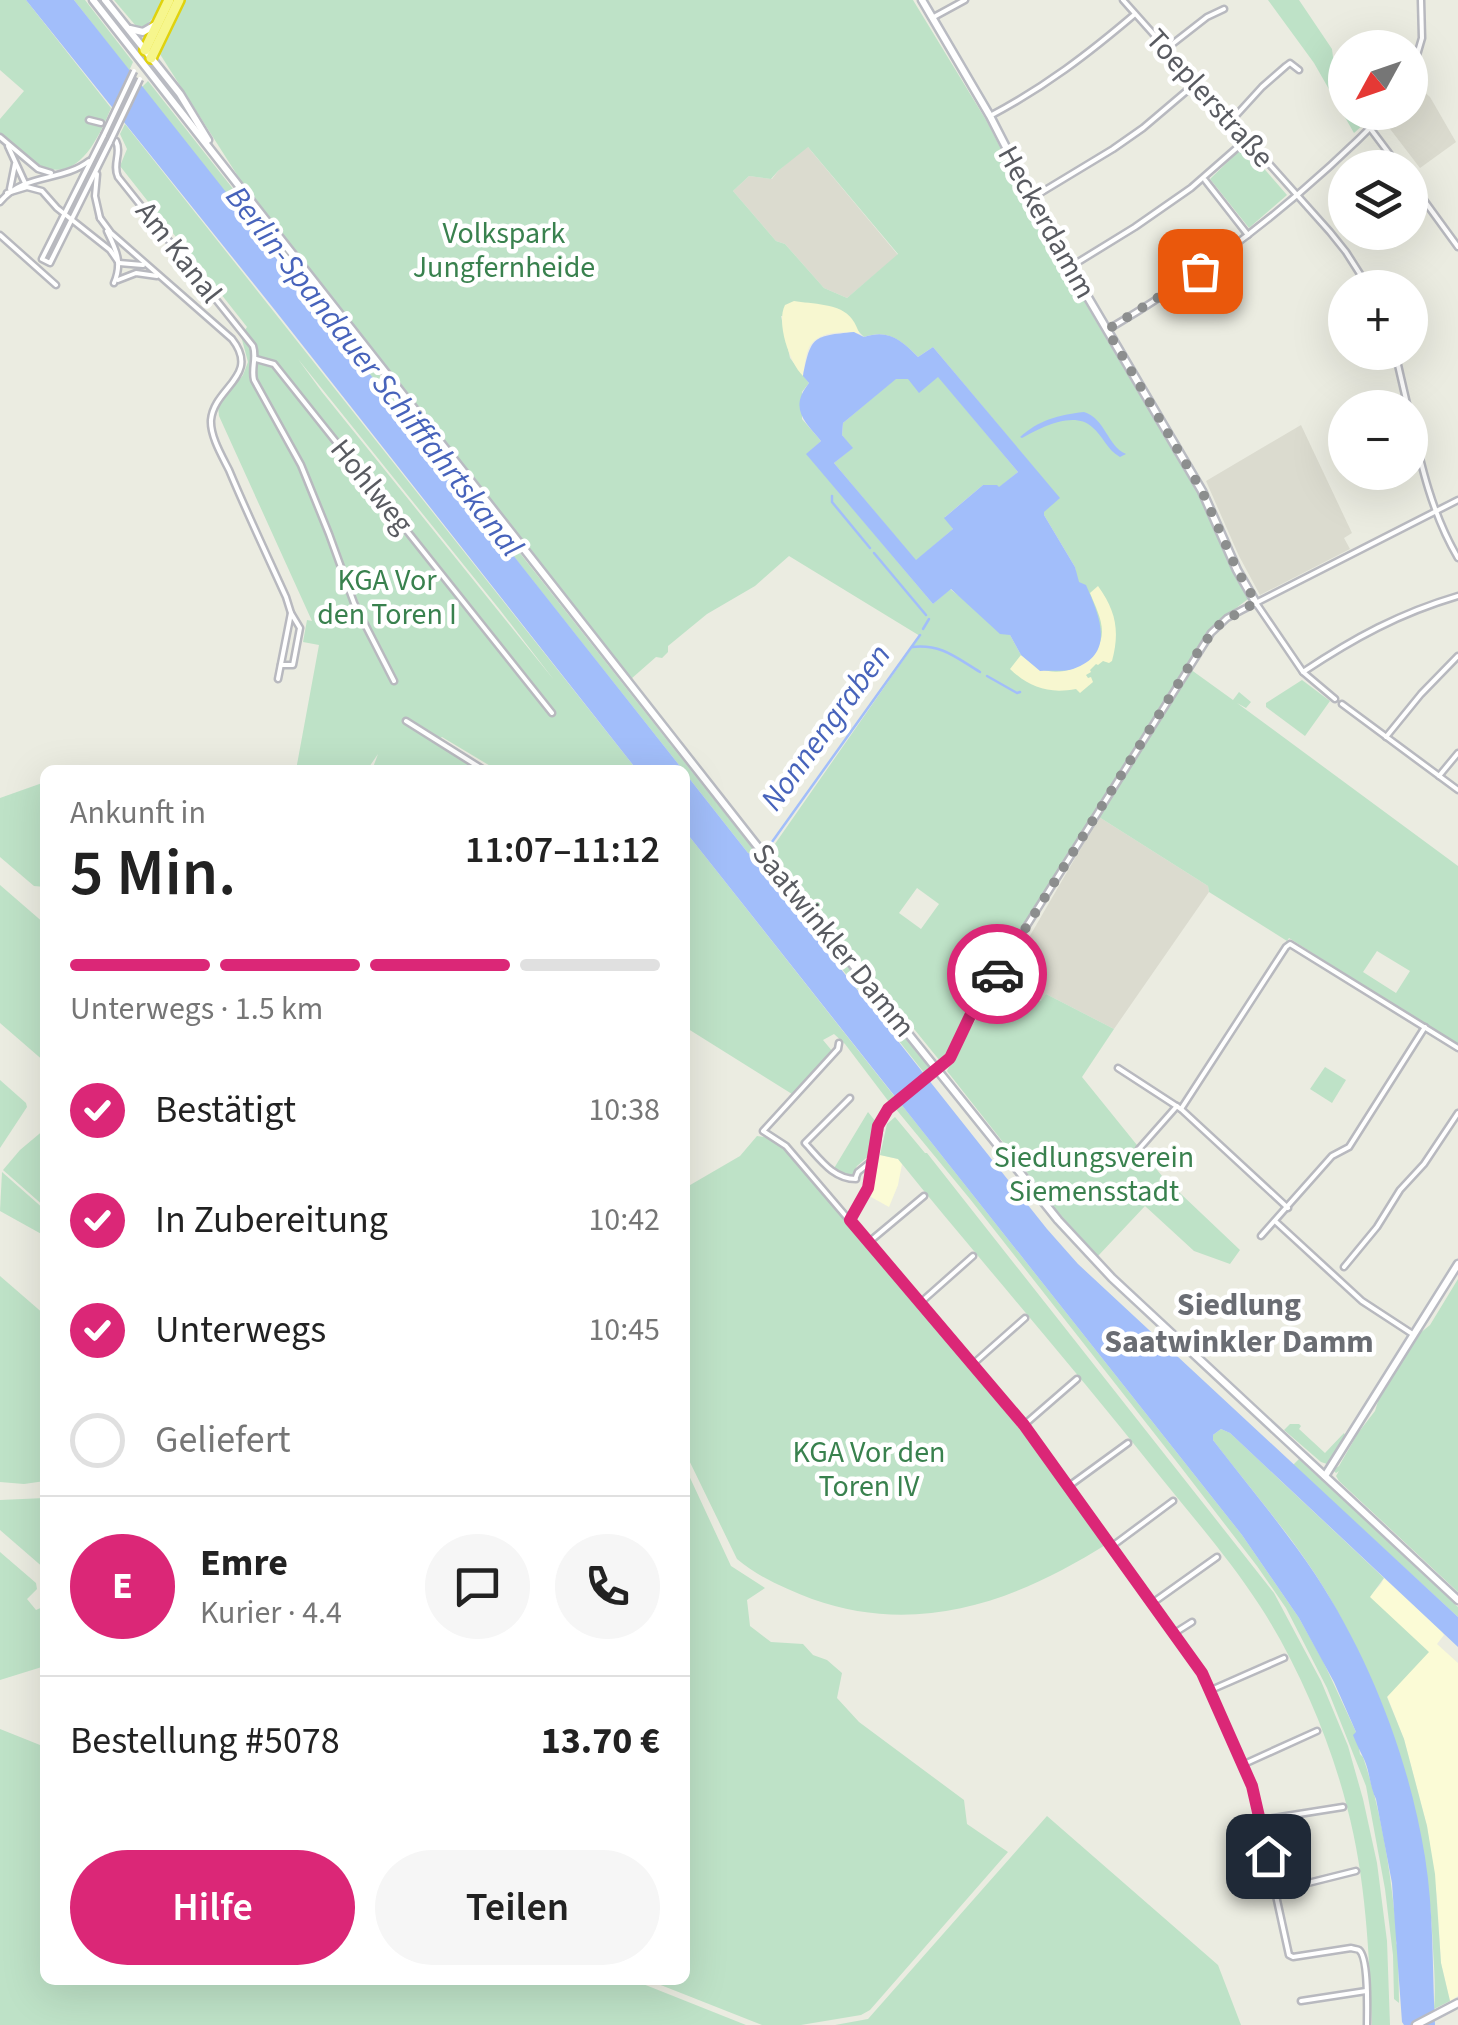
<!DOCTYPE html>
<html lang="de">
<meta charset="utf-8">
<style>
:root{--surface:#fff;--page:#f6f6f6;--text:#222;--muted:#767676;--line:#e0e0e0;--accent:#db2777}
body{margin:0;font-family:"Source Sans 3",sans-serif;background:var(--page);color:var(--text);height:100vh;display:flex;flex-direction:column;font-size:38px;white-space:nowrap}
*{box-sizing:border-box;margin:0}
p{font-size:32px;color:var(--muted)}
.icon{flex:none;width:55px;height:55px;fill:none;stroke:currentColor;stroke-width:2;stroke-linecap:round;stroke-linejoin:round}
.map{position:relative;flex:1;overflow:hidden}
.panel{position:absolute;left:40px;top:765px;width:650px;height:1220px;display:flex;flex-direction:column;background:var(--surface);border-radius:15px;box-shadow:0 10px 40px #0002}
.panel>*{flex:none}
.needle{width:65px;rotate:230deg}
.fabs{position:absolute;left:1328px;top:30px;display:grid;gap:20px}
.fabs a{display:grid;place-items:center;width:100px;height:100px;border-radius:50%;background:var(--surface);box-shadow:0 10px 40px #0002;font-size:50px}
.pin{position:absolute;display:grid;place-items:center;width:85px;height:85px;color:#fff;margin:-42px;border-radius:20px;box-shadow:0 5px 15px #0006}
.courier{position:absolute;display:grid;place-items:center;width:100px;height:100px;margin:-50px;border:8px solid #db2777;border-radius:50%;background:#fff;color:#222;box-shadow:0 2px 12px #0007}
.head em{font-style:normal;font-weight:600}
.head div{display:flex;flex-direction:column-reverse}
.head{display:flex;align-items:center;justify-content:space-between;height:170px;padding:0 30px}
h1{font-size:65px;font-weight:600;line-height:75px}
.bar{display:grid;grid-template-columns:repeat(4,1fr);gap:15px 10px;align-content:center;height:120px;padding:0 30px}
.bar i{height:12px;border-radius:8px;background:var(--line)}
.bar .active{background:var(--accent)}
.bar p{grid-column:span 4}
.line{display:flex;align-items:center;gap:25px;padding:0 30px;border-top:2px solid var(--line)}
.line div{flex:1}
.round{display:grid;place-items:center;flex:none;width:105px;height:105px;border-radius:52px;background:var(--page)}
ol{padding:0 30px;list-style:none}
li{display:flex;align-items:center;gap:30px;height:110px}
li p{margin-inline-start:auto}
li .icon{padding:10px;border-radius:50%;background:var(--accent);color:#fff;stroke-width:4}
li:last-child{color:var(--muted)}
li i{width:55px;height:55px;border:5px solid var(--line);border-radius:50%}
.button{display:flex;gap:20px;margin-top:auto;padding:20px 30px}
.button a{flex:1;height:115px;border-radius:60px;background:var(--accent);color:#fff;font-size:40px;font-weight:600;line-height:115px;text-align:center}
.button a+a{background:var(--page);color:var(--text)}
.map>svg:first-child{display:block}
.commercial{fill:#fbfbd6}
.education{fill:#dbdbcf}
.green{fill:#bee2c7;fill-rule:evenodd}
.sand{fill:#f7f7d0}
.water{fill:#a2befa;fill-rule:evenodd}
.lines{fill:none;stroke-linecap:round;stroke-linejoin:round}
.stream{stroke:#a2befa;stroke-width:2.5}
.street-tunnel{stroke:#c6c8c1;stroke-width:4;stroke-dasharray:4 2;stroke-linecap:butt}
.street-casing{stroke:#b8b9bf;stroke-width:9}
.secondary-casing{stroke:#b9bbc2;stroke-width:11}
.highway-casing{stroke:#e0d20d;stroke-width:14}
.street{stroke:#fff;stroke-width:4}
.secondary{stroke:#fff;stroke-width:6}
.highway{stroke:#f6f68d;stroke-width:9}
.street-bridge-casing{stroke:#b8b9bf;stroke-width:9;stroke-linecap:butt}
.street-bridge{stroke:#fff;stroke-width:4}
.done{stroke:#8c8e8e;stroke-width:10;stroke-dasharray:0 18}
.route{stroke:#db2777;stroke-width:12}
.labels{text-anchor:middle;stroke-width:9;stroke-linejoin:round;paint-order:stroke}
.street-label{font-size:30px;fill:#595b61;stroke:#fff}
.park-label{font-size:30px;fill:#39814e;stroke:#fff}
.water-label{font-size:32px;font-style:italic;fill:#4763bb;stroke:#fff}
.neighbourhood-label{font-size:32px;font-weight:bold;fill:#6a6d73;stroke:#fff}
</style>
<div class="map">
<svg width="1458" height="2025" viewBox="0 0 1458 2025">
<rect width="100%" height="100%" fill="#ebece1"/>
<g class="commercial">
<path d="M880,1155L898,1159L902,1164L898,1185L889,1207L871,1197Z"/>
<path d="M1384,1578L1441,1630L1444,1635L1437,1644L1458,1663V1996L1450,2001L1441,1963L1437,1898L1427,1826L1404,1739L1387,1696L1369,1596L1381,1584Z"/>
</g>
<g class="education">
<path d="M1414,83L1430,97L1456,142L1420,168L1384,121L1393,113L1410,112V89Z"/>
<path d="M807,146L898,255L847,298L824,288L785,244L776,241L733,191L749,176L772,179L778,171Z"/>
<path d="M1301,425L1352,533L1344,538L1350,549L1260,595L1239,556L1206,481Z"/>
<path d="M1099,817L1208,886L1209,892L1114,1029L1046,994L1042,1001L1003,982Z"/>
</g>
<g class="green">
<path d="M0,0H26L111,108C99,137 77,187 38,164C24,156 12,143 0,133V119L24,91L0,70Z"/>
<path d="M74,0H85L133,62L129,71L142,87L148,81L771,872L931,1069L925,1074L752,855L748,853L685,773V770H683L144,90Z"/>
<path d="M114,0H164L154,17L145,26H136Z"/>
<path d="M183,0H913L986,120L1051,245L1198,494L1232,571L1248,599L1218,622L1200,643C1128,761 1055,880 979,995C973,1004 967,1013 962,1022C955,1036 953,1050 940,1061L770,851L920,636L789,556L755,586L707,614L668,646V652L662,658L656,657L631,679L241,181L158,51ZM808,147L898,254L847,298L824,288L785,244L776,241L733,191L749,176L771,179L778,171ZM781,316L856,329L864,337C888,329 901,340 918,357L933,347L1059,498L1043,512L1044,515L1075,567L1089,660L1068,670H1043L1021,655L1010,635L950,589L933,604L807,454L821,441L802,419V392L809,383L790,358ZM917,888L939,904L921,929L899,913Z"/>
<path d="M1268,0H1299L1332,49L1333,57L1345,73V112L1369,113L1372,117L1354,133L1314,63Z"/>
<path d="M125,124L637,770H497L442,737L438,740L413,727L483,770H372L378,754L367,770H296L319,645L303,642L307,620L312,621L219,416L218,406L243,375L248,362L241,336L247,327L120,166L127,149L120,134ZM298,359L500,610L554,680L322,392Z"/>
<path d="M1242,148L1247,149L1287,195L1249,228L1210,179Z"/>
<path d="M938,376L1018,472L999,488L983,485L945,517L953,529L916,561L834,463L852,448L842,435L843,423L896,378Z"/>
<path d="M1190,669L1233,700L1239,692L1251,702L1246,708L1237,703L1458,866V1046L1289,938L1287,941L1209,892L1208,886L1099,817ZM1377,951L1410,971L1396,993L1363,972Z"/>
<path d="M1302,680L1330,701L1305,736L1266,707V703Z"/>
<path d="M45,782V887L34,886L0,857V798Z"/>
<path d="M685,831L895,1097L889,1102L845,1044L834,1034L823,1040L833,1052L792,1094L685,1027Z"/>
<path d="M0,885L45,924V1062L0,1023Z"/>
<path d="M1001,981L1041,1001L1046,994L1114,1029L1082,1077L1162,1176L1240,1250L1230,1264L1194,1251L1145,1206L1098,1256L1057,1211L947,1071C962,1041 981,1010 1001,981Z"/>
<path d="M1325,1067L1346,1080L1332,1103L1310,1089Z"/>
<path d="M0,1080L26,1103L27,1107L0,1148Z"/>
<path d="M901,1104L1242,1535L1299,1618L1323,1661L1356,1732L1360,1754L1363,1757C1383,1816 1391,1876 1397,1937L1396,1943L1398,1947L1399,2003L1394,1999L1393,1955L1385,1889L1366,1786L1327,1688L1286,1608L1257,1566L1180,1466L970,1199L895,1108Z"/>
<path d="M868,1112L876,1122L871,1154L857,1166L852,1176L833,1170Z"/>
<path d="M895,1117L925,1153H927L1274,1593L1321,1681L1348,1746L1363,1799L1377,1863L1387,1941L1390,2025H1372C1369,1952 1366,1879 1347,1807C1330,1740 1298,1665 1260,1606C1229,1558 1190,1514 1154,1469C1071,1364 982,1263 898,1159L880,1155L887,1124Z"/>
<path d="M45,1129V1207L3,1170L20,1150Z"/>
<path d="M757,1136L770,1138L789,1153L846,1218L1067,1487L1107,1544C1016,1601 919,1637 812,1599C786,1589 758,1577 737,1559L685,1452V1188L740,1156Z"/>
<path d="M2,1172L45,1210V1236L0,1211Z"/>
<path d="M0,1276L45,1315V1481L24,1484L0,1482Z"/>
<path d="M1458,1279V1592L1339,1481L1336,1476L1339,1471L1336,1473L1333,1470L1339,1466L1358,1433L1375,1411L1379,1398L1419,1334L1430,1325Z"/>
<path d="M1290,1424H1299L1301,1426L1299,1429L1325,1453L1344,1433L1345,1435L1327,1464L1321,1462L1284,1430Z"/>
<path d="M1221,1429L1230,1433L1384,1578L1370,1597L1429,1652L1387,1697L1404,1739L1427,1826L1435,1874L1441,1963L1450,2001L1434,2009C1436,1989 1434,1968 1433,1948C1428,1822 1390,1701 1327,1593C1295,1539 1251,1490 1213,1440V1435Z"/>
<path d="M1299,1459L1458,1607V1617L1293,1465Z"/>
<path d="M685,1467L731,1566L765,1588L747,1600L750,1626L771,1642L803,1644L813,1655L827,1660L842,1673L837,1698L859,1722L964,1800L967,1824L1008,1852L870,2010L861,2015L801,2025H762L648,1980H685Z"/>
<path d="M45,1498V1569L0,1530V1500Z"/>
<path d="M0,1552L36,1583L37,1589L27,1599L36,1610L45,1606V1666L0,1680Z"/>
<path d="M0,1729L45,1747V1980H633L746,2025H0Z"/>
<path d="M1047,1816L1218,1965L1241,2025H835L868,2019Z"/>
</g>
<g class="sand">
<path d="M794,301C811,304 841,303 852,319C856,324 857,329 860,334C847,331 822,331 812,343C805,351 805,366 803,376C789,362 776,322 785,305Z"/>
<path d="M1098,586C1116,611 1120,631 1112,661L1109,663L1103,661L1098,665L1096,664L1090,670L1091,672L1086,675L1088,678L1091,677L1093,682L1080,693L1076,689C1049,694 1030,688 1010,669L1021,655C1027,659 1034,666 1041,669C1067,679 1101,660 1102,632C1102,618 1095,606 1090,593Z"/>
</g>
<g class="water">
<path d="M26,0H74L683,770H637L274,309Z"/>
<path d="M854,332L864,337C889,329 901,340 918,357L933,347L1060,498L1044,512V515L1075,567L1079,582L1086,585C1099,615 1117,654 1073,669C1063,672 1051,670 1040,671L1021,655L1010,635L1000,634L951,589L933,604L806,454L821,441C804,421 789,408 809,383L803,376C811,336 813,336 854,332ZM938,377L1018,472L999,487L997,485H983L944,518L953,529L916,560L834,463L853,448L842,435L843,423L896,379H908L919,393Z"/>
<path d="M1084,412C1106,419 1107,446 1126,454L1120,457C1107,450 1103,436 1092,427C1074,410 1040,428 1022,438L1020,437C1039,420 1058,415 1084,412Z"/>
<path d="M685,773L748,853L751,854L752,857L1047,1229L1078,1264L1458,1617V1647L1230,1433L1221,1429L1213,1435V1440C1247,1484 1284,1528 1315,1574C1370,1658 1409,1758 1425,1857C1434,1913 1432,1969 1435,2025H1404L1402,2022L1392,1883L1376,1799C1370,1788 1370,1772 1364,1759C1360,1751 1356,1743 1353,1735L1356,1732L1334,1682L1299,1618L1242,1535L685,831Z"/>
</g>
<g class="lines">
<g class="stream">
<path d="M832,496V502L870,548"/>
<path d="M874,553L926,615"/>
<path d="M923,629L929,619"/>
<path d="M912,647C942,644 955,657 980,672"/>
<path d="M987,676L1017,693L1020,692"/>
<path d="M767,845L772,842L920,635"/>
</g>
<path class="street-tunnel" d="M101,123L116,141"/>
<g class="street-casing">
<g id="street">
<path d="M1123,0L1330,232L1346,252L1369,288"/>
<path d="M932,18L965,0"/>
<path d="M1166,49L1207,17L1224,9"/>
<path d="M1410,79L1422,38L1421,0"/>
<path d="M990,116C1045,87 1088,54 1135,14"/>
<path d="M89,120L101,123"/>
<path d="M1231,121L1262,87L1286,66L1290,63L1299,70"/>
<path d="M1370,128L1400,168"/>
<path d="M104,135L42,259L50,263L110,142"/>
<path d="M0,137L38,169L51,173"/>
<path d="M116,141C122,153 112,164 118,177L253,346C257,358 251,368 254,380L301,465L329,534L354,603L394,681"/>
<path d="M8,146L25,183"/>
<path d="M97,174L95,196L100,218"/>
<path d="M1205,180L1248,235"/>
<path d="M1410,181L1458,247"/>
<path d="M10,189L15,164"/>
<path d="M7,193L27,187L42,191L57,208L110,250L119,263"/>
<path d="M1032,198L1113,149L1143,128L1196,83"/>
<path d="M0,202C23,173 62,182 89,161"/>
<path d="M100,218L111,233L232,339C261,376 214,387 211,420C210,436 222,456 229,470C247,513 267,555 286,597L291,613L300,628L293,665H281"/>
<path d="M107,231C116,250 123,262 114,283"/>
<path d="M0,235L56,285"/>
<path d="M119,263L143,265"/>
<path d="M1070,267L1135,227L1191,188L1247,139"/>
<path d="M118,280L136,273L157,276"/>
<path d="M1107,330C1209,270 1303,197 1386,112"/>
<path d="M1395,352L1408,408"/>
<path d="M256,359L274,364L552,713"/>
<path d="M1410,416C1421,465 1432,514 1458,558"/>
<path d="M1256,603L1303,672L1335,699"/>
<path d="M1303,672C1354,638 1400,613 1458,596"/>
<path d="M278,679L291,613"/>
<path d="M1342,704L1458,790"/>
<path d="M406,721L484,770"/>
<path d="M1386,737L1421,694L1458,656"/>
<path d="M1439,776L1458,753"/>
<path d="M839,1043L838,1049L763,1131L786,1146L1024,1425L1202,1673L1252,1786L1289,1955L1293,1957L1351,1948C1354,1949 1357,1949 1359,1950C1369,1958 1367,2011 1367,2025"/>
<path d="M1118,1068L1181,1109L1288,1208"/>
<path d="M850,1098L805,1143C820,1159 833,1179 856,1179"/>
<path d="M1181,1109L1286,947L1290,944L1458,1048"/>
<path d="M1139,1149L1177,1106"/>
<path d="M856,1177L858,1172L873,1160"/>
<path d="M850,1220L868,1188L881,1119L888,1109L950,1058L970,1016L1211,633L1227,618L1242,610L1458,500"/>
<path d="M1275,1221L1362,1301L1414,1335"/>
<path d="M1261,1236L1332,1156L1349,1147L1425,1027"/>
<path d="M869,1242L924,1196"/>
<path d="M1344,1267L1377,1227L1400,1190L1424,1164L1458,1113"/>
<path d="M920,1303L973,1256"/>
<path d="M973,1364L1025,1318"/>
<path d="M1024,1425L1077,1379"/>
<path d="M1069,1486L1128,1443"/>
<path d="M1111,1547L1173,1501"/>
<path d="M1151,1604L1217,1557"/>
<path d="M1173,1634L1192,1622"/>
<path d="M1211,1690L1284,1658"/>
<path d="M1242,1765L1317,1731"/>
<path d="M1261,1820L1343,1807"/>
<path d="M1276,1891L1356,1871"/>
<path d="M1301,2001L1366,1991"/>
</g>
</g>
<g class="secondary-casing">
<g id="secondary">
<path d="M93,0L754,842L1058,1220L1112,1278L1458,1600"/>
<path d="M105,0L180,94L208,140"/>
<path d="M922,0L990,116L1050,233L1202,491L1237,570L1256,603"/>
<path d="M130,29L143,32L155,25"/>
<path d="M1325,1476L1458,1264"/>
<path d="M1416,2025L1458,2003"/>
</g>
</g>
<g class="highway-casing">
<g id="highway">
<path d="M145,50L169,0"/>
<path d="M151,58L179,0"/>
</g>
</g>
<use href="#street" class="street"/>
<use href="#secondary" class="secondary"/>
<use href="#highway" class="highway"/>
<g class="street-bridge-casing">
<g id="street-bridge">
<path d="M104,135L134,71"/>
<path d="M110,142L140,79"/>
</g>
</g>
<use href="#street-bridge" class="street-bridge"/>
</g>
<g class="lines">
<path class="done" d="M997,974L1203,644L1220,624L1256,602L1237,570L1202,491L1107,330L1200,271"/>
<path class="route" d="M997,974L970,1016L950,1058L888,1109L878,1126L868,1188L850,1220L1024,1425L1202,1673L1252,1786L1268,1856"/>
</g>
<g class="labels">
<g class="street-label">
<text transform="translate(1210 98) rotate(48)" y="10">Toeplerstraße</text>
<text transform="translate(1047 222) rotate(61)" y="10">Heckerdamm</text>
<text transform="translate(179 252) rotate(52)" y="10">Am Kanal</text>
<text transform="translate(372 486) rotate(51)" y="10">Hohlweg</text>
<text transform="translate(834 940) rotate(51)" y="10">Saatwinkler Damm</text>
</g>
<g class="park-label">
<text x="504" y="243">Volkspark<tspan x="504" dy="34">Jungfernheide</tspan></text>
<text x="387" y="590">KGA Vor<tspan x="387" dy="34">den Toren I</tspan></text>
<text x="1094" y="1167">Siedlungsverein<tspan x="1094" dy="34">Siemensstadt</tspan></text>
<text x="869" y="1462">KGA Vor den<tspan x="869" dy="34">Toren IV</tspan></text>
</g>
<g class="water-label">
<text transform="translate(375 371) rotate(52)" y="11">Berlin-Spandauer Schifffahrtskanal</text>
<text transform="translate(825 727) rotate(-54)" y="11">Nonnengraben</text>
</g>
<g class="neighbourhood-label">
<text x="1239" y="1315">Siedlung<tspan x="1239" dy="37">Saatwinkler Damm</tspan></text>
</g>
</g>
</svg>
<div class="fabs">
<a><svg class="needle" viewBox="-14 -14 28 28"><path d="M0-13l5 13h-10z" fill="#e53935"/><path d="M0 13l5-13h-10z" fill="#767676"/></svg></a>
<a><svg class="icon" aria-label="layers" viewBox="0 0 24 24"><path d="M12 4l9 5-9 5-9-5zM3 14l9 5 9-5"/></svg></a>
<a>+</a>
<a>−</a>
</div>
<div class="pin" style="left:1200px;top:271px;background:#ea580c"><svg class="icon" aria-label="bag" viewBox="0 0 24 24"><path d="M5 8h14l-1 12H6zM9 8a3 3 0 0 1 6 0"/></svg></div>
<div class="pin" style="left:1268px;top:1856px;background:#1f2937"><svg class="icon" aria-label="home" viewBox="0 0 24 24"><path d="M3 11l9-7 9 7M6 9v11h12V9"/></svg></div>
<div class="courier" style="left:997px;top:974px"><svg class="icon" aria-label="car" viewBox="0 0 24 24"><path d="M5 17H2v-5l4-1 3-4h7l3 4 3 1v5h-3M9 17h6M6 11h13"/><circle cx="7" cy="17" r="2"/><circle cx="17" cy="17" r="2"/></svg></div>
<section class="panel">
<div class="head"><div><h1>5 Min.</h1><p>Ankunft in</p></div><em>11:07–11:12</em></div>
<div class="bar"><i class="active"></i><i class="active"></i><i class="active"></i><i></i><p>Unterwegs · 1.5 km</p></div>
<ol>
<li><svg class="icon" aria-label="check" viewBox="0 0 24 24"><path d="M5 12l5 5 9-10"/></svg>Bestätigt<p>10:38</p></li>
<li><svg class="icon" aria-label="check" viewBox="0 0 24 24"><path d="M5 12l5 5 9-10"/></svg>In Zubereitung<p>10:42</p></li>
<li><svg class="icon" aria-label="check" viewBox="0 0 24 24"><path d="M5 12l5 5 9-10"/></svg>Unterwegs<p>10:45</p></li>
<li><i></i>Geliefert</li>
</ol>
<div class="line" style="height:180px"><b class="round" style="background:var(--accent);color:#fff">E</b><div><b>Emre</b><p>Kurier · 4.4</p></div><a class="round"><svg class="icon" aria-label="chat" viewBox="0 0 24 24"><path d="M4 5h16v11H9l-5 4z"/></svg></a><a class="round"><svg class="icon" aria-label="phone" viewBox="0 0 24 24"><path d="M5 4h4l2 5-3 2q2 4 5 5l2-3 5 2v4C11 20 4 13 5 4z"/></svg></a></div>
<div class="line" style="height:130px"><div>Bestellung #5078</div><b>13.70 €</b></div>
<div class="button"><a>Hilfe</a><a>Teilen</a></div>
</section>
</div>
